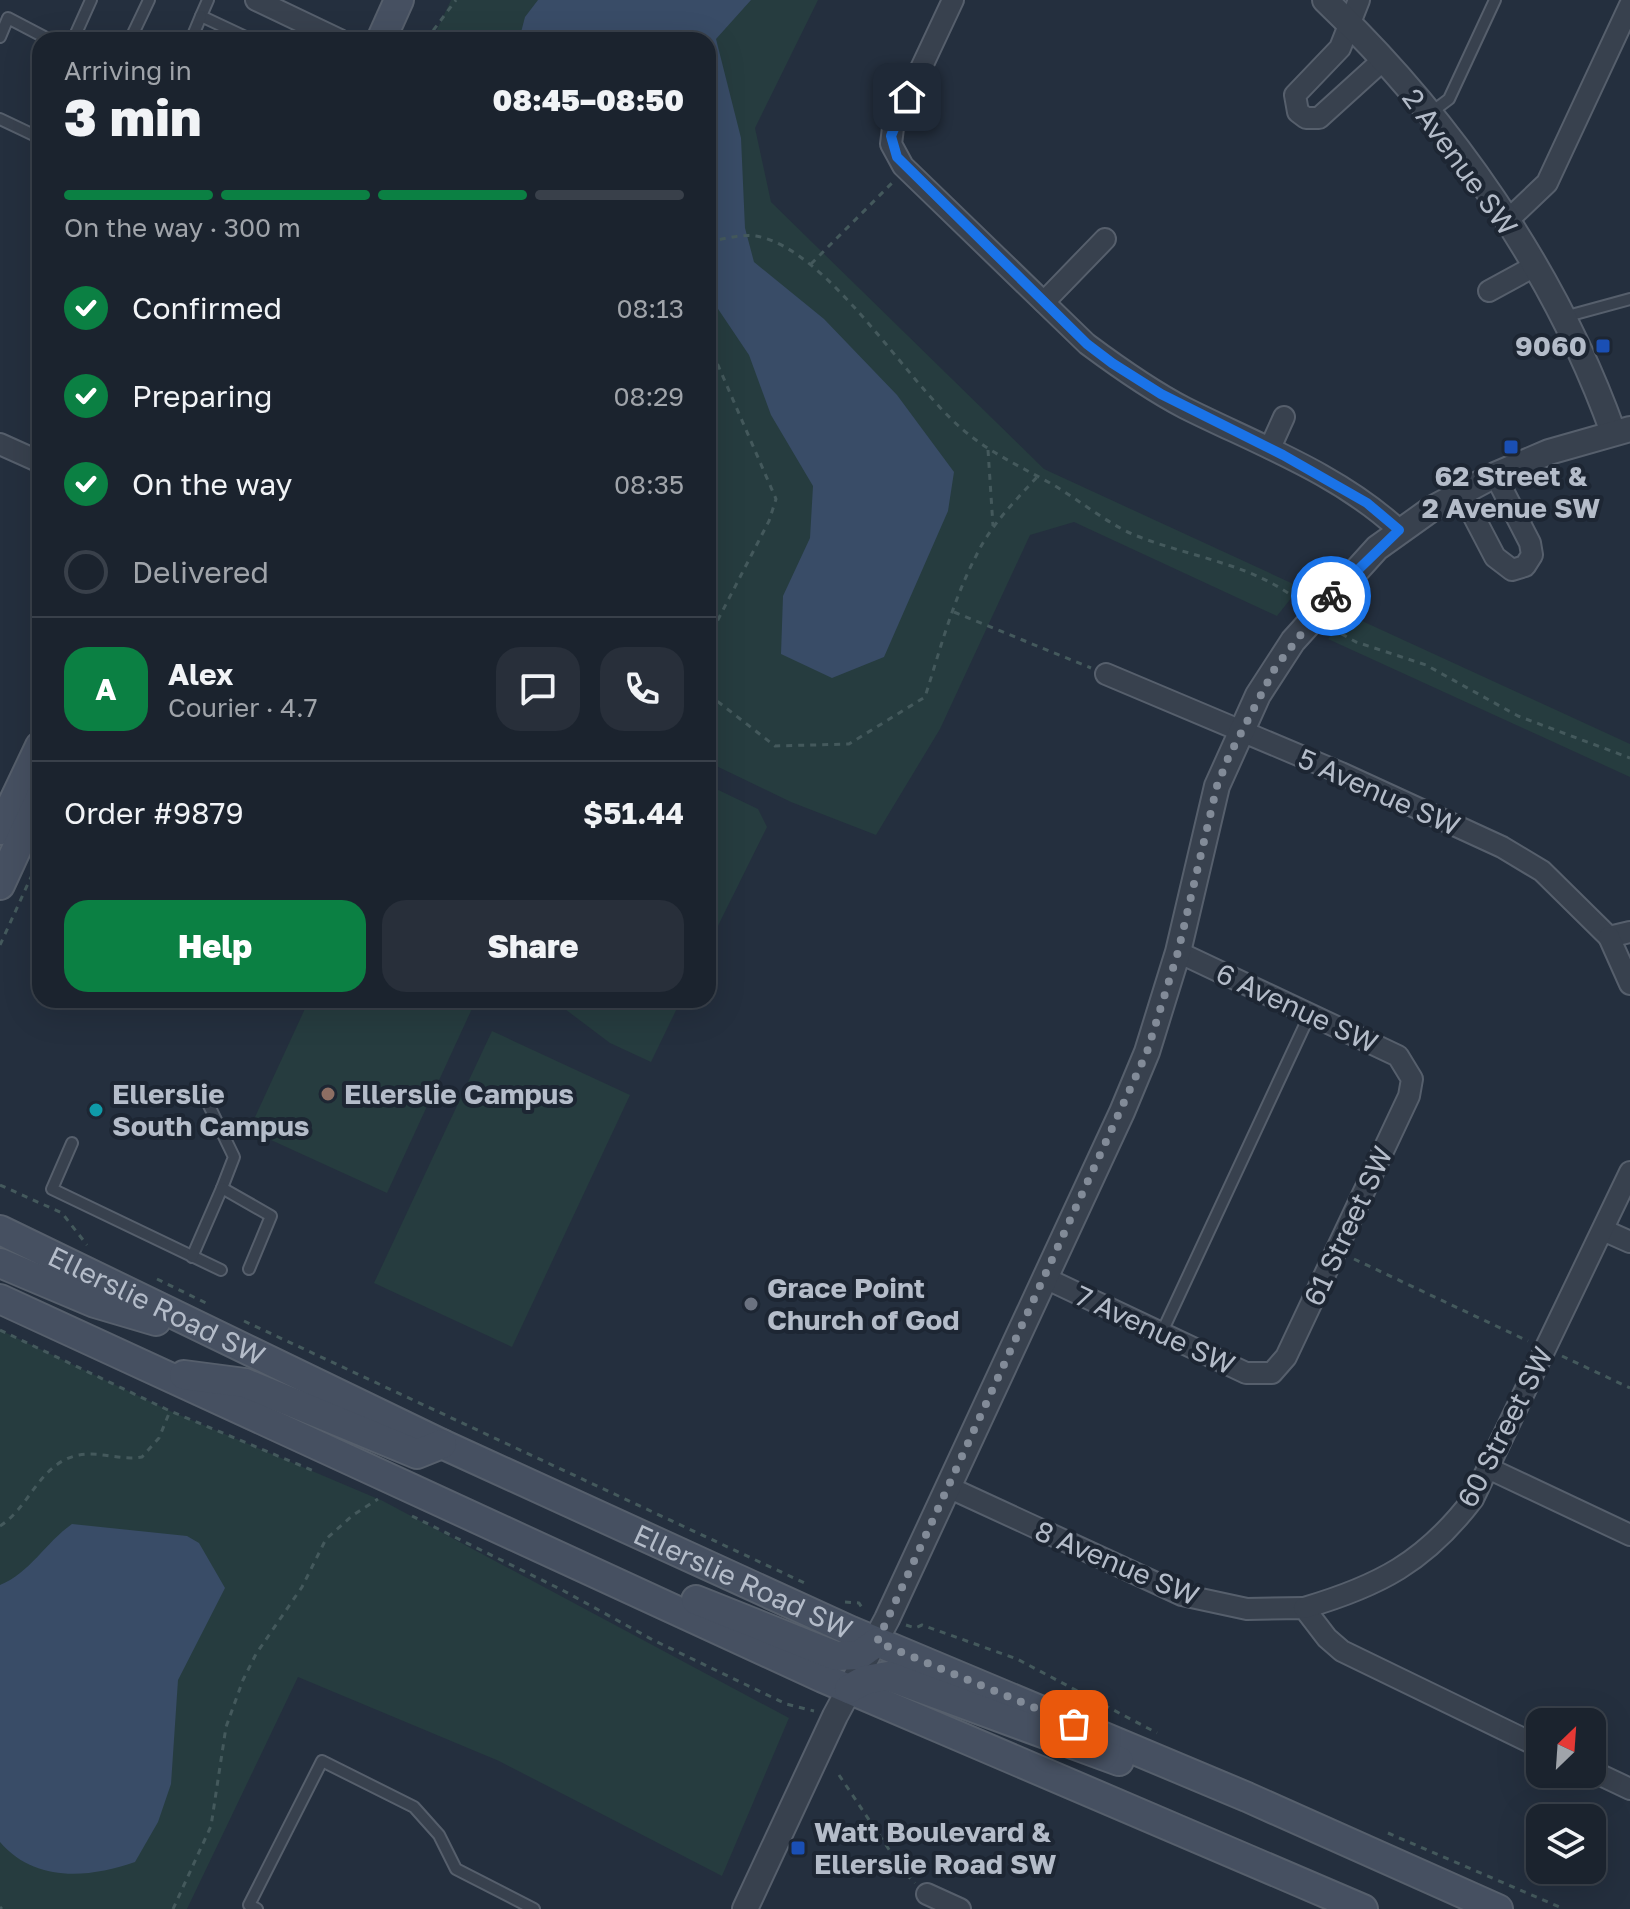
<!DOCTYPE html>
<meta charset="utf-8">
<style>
:root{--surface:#1b232e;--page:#282f3a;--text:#f1f3f6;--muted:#a0a4aa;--line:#39404a;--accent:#0b8043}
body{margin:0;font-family:"Golos Text",sans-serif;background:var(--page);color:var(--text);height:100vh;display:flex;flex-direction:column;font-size:30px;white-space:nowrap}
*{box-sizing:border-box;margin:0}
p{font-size:26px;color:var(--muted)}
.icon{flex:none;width:44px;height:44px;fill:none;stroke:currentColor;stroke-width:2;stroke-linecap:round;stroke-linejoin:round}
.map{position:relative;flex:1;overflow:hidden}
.side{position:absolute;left:32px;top:32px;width:684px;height:976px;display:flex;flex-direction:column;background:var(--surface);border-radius:24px;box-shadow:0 8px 32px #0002,0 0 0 2px var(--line)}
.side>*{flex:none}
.needle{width:52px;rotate:25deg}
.controls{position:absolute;left:1526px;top:1708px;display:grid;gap:16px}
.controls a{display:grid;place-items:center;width:80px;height:80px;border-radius:16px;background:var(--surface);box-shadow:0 8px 32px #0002,0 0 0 2px var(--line);font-size:40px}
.pin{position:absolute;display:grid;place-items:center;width:68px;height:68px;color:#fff;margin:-34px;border-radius:16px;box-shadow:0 4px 12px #0006}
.courier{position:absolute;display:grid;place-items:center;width:80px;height:80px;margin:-40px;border:6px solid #1a73e8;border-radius:50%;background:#fff;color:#222;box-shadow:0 2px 10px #0007}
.summary em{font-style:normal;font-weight:800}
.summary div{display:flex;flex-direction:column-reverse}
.summary{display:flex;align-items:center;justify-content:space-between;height:136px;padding:0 32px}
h1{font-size:52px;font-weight:800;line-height:60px}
.bar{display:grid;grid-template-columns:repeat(4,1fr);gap:12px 8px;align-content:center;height:96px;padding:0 32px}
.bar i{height:10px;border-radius:6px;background:var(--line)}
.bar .active{background:var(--accent)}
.bar p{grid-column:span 4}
.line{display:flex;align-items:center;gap:20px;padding:0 32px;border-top:2px solid var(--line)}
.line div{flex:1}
.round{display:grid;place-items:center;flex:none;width:84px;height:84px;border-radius:24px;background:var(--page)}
ol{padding:0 32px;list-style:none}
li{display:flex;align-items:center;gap:24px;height:88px}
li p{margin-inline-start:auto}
li .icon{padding:8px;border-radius:50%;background:var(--accent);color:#fff;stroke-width:4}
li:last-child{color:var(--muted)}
li i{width:44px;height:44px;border:4px solid var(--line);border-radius:50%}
.primary-button{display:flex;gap:16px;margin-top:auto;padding:16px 32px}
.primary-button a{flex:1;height:92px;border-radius:24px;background:var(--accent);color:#fff;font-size:32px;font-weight:800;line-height:92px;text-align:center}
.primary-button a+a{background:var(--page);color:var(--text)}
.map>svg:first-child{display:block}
.green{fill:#263c3f}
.water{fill:#394c67}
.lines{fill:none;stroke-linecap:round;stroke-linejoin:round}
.service-casing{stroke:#565f6c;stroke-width:14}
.minor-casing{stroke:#565f6c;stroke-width:24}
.tertiary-casing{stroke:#565f6c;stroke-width:28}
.secondary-casing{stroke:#565f6c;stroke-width:32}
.path{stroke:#44595c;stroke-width:3;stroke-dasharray:6 6;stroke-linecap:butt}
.service{stroke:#38414e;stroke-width:10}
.minor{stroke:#38414e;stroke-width:20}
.tertiary{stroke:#38414e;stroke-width:24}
.secondary{stroke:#465061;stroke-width:28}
.done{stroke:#828b98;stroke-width:8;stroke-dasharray:0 14.4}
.route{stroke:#1a73e8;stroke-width:10}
.transit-dot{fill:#1a4fb4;stroke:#1d2633;stroke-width:3}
.education-dot{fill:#8d6e63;stroke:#1d2633;stroke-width:3}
.culture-dot{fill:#0f9aa8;stroke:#1d2633;stroke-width:3}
.worship-dot{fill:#6b7280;stroke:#1d2633;stroke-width:3}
.labels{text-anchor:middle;stroke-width:8;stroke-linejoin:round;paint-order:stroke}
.street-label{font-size:28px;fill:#b4bcc9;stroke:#1d2633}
.poi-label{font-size:28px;font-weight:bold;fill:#b4bcc9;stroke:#1d2633;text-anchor:start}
</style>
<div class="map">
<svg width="1630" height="1909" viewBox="0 0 1630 1909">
<rect width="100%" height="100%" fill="#242f3e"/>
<g class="green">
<path d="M451,0H818L755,128L771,202L1044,469L1300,587L1277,616L1074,522L1030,535L940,729L876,835L791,802L708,762V499L713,488L708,465V40H432Z"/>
<path d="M1349,615L1630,744V777L1328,639Z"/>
<path d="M708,785L758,809L767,827L708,946Z"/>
<path d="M309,1000H476L387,1193L249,1130Z"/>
<path d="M553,1000H681L651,1062L610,1043Z"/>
<path d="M492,1031L630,1095L512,1347L374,1283Z"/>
<path d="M0,1330L170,1411L383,1501L789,1718L722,1876L499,1761L298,1677L187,1909H0Z"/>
</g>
<g class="water">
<path d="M538,0H751L716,39L741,138L745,228L754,262L824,319L897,395L954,472L948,511L884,657L832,678L781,654L783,596L810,538L813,486L771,415L749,355L708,294V40H519L525,17Z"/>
<path d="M72,1524L187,1536L199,1543L225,1588L178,1680L171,1784L158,1822L135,1862C89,1878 35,1883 0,1842V1585C30,1573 45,1543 72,1524Z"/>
</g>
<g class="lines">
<g class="service-casing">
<g id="service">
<path d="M208,0L201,16L252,40"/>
<path d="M0,37L8,18L50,40"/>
<path d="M73,40L91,0"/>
<path d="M130,40L149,0"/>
<path d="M191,40L201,16"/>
<path d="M1429,114L1449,99L1495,0"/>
<path d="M0,119L40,138"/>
<path d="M1564,317L1630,299"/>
<path d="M201,1089L234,1157L222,1188"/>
<path d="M72,1143L52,1189L221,1270"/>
<path d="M192,1257L222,1188L271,1216L249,1269"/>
<path d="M1162,1332L1310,1014"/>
<path d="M257,1909L249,1905L322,1761L414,1807L439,1835L456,1869L534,1909"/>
</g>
</g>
<g class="minor-casing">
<g id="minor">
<path d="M256,0L340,40"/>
<path d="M953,0L893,128L891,144L903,166L1087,344C1118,367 1150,390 1185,408C1257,444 1339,474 1399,530"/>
<path d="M1359,0L1340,48L1295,95L1298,112L1306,118H1319L1383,60"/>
<path d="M1507,221L1547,183L1630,5"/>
<path d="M1489,291L1533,267"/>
<path d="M1044,302L1105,239"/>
<path d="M0,444L40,462"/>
<path d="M1270,448L1284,417"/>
<path d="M1461,492L1495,557L1512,570L1525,566L1532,555L1530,543L1495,475"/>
<path d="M1106,674L1341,773L1502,847L1542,871L1609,937L1630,932"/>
<path d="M1609,937L1630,984"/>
<path d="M1603,1230L1630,1242"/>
<path d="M1045,1278L1246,1373H1272L1286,1357L1409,1096L1412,1079L1398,1056L1178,952"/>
<path d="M1490,1469L1630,1535"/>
<path d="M948,1487L1182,1595L1247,1609L1304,1608L1327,1638L1342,1651L1540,1747"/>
<path d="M1304,1608C1379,1586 1425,1562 1473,1499L1630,1172"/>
<path d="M1592,1771L1630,1789"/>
<path d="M927,1894L960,1909"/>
</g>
</g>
<g class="tertiary-casing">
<g id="tertiary">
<path d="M1325,0C1449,118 1555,270 1613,432"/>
<path d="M745,1909L835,1716L887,1619L1122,1112L1147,1052L1178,952L1217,786L1258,695L1293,641L1377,548L1433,508L1495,475L1549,452L1630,429"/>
</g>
</g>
<g class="secondary-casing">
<g id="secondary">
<path d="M381,40L399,0"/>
<path d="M0,830L40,746"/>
<path d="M0,885L40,798"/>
<path id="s1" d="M0,1230L442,1444L851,1631L1247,1797L1498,1909"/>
<path d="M0,1263L95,1303L156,1321"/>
<path d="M0,1299L823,1678L1363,1909"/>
<path d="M184,1375L245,1383L417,1454L442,1444"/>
<path d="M696,1600L836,1656L859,1655L877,1642"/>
<path d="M849,1689L865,1680L888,1676L1119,1761"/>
</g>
</g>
<g class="path">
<path d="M426,40L456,0"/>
<path d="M708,242C724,239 740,234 756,236C828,249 905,380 962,429C989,452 1019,466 1050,483C1078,499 1102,520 1132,534C1187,557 1253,563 1300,602"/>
<path d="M811,264L893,182"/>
<path d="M708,342L776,499L769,521L708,639"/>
<path d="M988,450L993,526"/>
<path d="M954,612L1091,668"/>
<path d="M1331,628L1356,642L1426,665L1518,716L1630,758"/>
<path d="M708,694L775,746L849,744L925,697C940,650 953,600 976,556C990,526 1015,501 1037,477"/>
<path d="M0,945L37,864"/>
<path d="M0,1185L62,1213L87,1245"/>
<path d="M1354,1259L1528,1341"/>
<path d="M157,1279L208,1304"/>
<path d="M244,1321L809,1585"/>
<path d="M0,1330L170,1411L314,1471"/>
<path d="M1562,1356L1630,1388"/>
<path d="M412,1516L564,1591L653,1640L786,1704L814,1711"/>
<path d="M0,1526C31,1506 39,1463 79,1455C100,1451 121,1461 142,1457L159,1438L170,1411"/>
<path d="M845,1602L859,1603L864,1611"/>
<path d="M906,1625L915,1628L922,1625L1017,1659L1157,1733"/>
<path d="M839,1775L904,1872L915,1883"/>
<path d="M1388,1833L1564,1909"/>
<path d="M0,1907L2,1909"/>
<path d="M173,1909L211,1826L226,1727L243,1680L256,1654L302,1587L326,1539L353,1515L378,1499"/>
</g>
<use href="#service" class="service"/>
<use href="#minor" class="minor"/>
<use href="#tertiary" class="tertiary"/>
<use href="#secondary" class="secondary"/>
</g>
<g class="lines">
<path class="done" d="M1074,1724L877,1642L1147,1052L1178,952L1217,786L1229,756L1275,668L1331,596"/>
<path class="route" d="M907,97L891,136L897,157L1087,344L1112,363L1161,394L1283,455L1367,503L1399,530L1331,596"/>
</g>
<g class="transit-dot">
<rect x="1595" y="338" width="16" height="16" rx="4"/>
<rect x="1503" y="439" width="16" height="16" rx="4"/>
<rect x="790" y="1840" width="16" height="16" rx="4"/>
</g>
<circle class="education-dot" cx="328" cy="1094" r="8"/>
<circle class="culture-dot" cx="96" cy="1110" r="8"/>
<circle class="worship-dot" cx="751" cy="1304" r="8"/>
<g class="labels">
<g class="street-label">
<text transform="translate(1460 162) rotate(54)" y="10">2 Avenue SW</text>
<text transform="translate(1379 792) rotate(24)" y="10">5 Avenue SW</text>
<text transform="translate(1297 1008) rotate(25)" y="10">6 Avenue SW</text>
<text transform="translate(1348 1226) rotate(-65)" y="10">61 Street SW</text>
<text dy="10" stroke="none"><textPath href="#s1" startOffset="174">Ellerslie Road SW</textPath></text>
<text transform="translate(1155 1330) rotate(25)" y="10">7 Avenue SW</text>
<text transform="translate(1505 1427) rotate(-63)" y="10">60 Street SW</text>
<text transform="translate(1117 1563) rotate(23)" y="10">8 Avenue SW</text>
<text dy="10" stroke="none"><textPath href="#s1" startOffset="822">Ellerslie Road SW</textPath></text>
</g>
<g class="poi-label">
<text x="1587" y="356" text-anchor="end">9060</text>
<text x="1511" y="486" text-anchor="middle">62 Street &amp;<tspan x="1511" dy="32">2 Avenue SW</tspan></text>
<text x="112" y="1104">Ellerslie<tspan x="112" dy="32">South Campus</tspan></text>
<text x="344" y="1104">Ellerslie Campus</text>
<text x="767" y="1298">Grace Point<tspan x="767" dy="32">Church of God</tspan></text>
<text x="814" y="1842">Watt Boulevard &amp;<tspan x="814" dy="32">Ellerslie Road SW</tspan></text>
</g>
</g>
</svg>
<div class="controls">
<a><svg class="needle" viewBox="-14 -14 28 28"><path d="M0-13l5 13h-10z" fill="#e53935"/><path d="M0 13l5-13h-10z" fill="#a0a4aa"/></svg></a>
<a><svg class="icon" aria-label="layers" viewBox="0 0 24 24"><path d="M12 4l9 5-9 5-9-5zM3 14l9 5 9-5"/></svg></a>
</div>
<div class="pin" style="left:1074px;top:1724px;background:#ea580c"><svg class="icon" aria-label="bag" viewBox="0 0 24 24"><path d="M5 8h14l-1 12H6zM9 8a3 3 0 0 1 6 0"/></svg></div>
<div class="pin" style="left:907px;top:97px;background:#1f2937"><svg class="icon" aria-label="home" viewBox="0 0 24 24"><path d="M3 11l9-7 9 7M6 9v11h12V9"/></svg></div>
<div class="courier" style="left:1331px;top:596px"><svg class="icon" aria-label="bike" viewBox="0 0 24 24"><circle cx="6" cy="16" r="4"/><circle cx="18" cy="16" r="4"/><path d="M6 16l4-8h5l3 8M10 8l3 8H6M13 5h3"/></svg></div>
<section class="side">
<div class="summary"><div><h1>3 min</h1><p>Arriving in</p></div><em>08:45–08:50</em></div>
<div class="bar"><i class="active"></i><i class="active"></i><i class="active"></i><i></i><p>On the way · 300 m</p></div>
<ol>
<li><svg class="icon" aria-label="check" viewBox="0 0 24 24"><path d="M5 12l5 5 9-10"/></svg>Confirmed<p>08:13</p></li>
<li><svg class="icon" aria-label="check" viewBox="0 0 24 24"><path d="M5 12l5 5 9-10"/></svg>Preparing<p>08:29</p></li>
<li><svg class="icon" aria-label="check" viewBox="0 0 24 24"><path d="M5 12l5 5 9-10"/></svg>On the way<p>08:35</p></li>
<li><i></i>Delivered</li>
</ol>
<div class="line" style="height:144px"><b class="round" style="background:var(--accent);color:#fff">A</b><div><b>Alex</b><p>Courier · 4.7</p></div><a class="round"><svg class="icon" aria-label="chat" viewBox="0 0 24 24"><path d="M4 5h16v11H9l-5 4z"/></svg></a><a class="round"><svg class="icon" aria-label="phone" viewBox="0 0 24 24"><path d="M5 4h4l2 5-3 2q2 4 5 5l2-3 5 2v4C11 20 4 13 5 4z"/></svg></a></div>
<div class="line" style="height:104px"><div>Order #9879</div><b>$51.44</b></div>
<div class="primary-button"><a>Help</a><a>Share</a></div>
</section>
</div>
